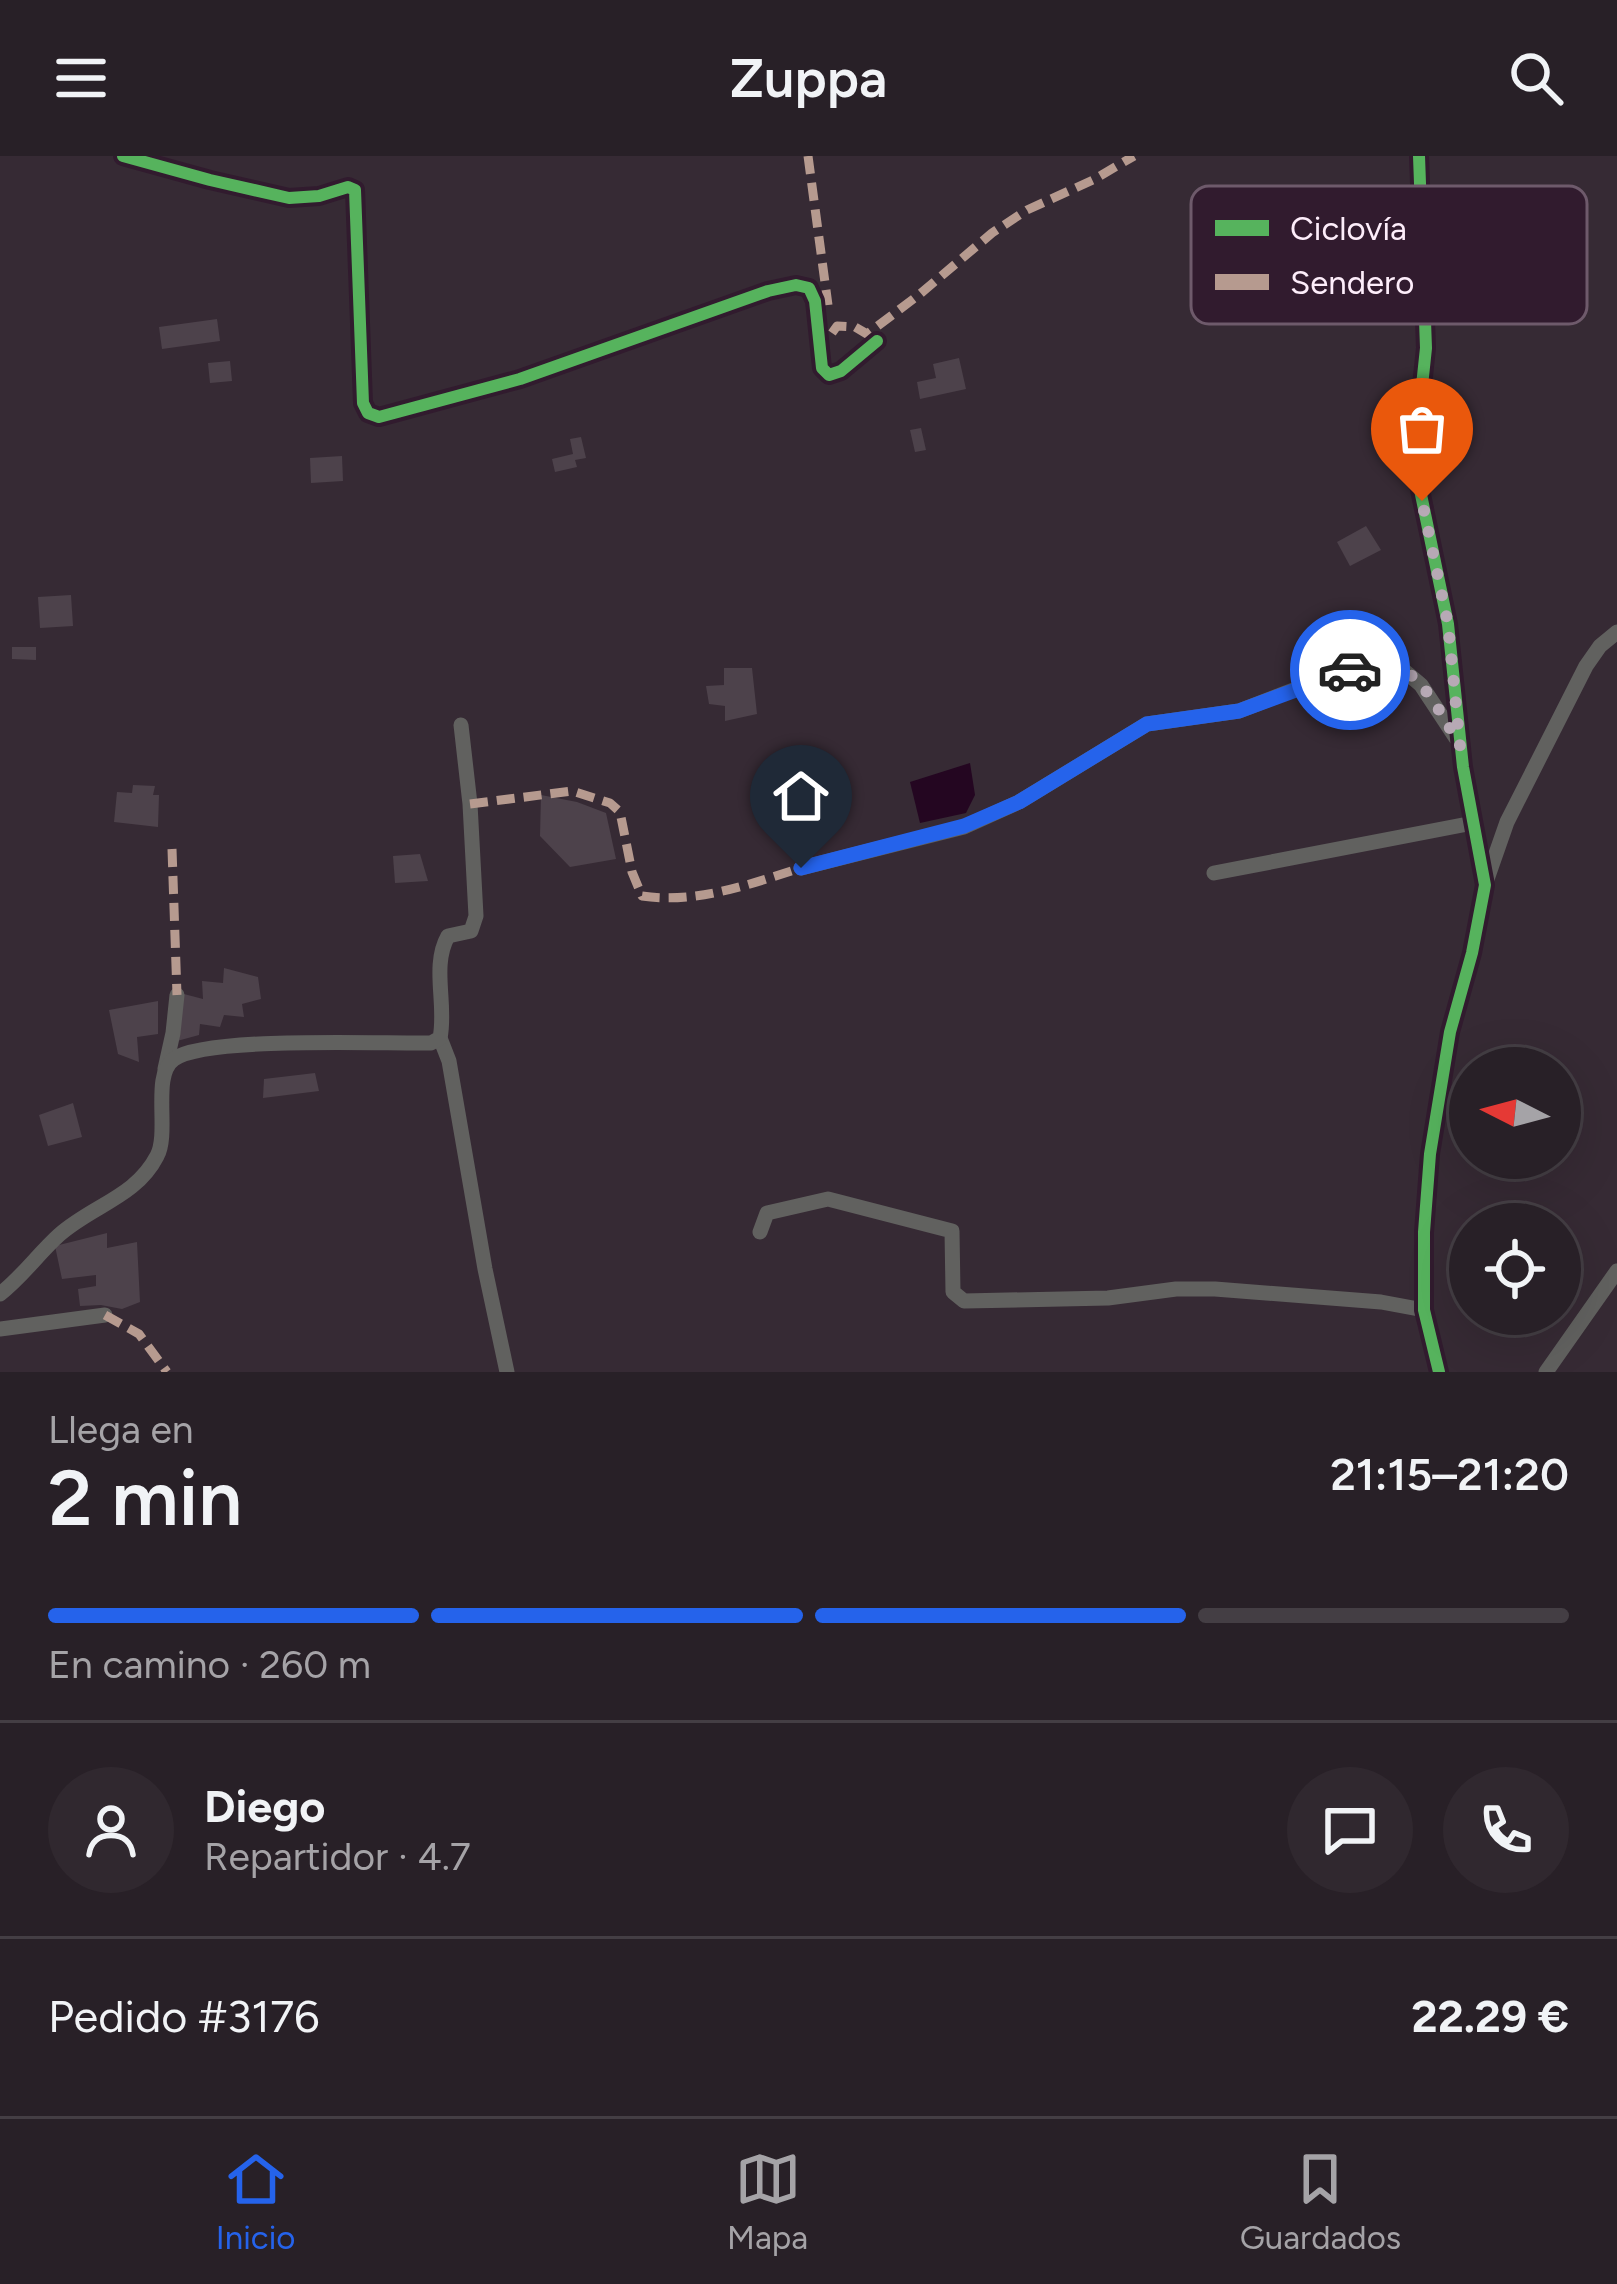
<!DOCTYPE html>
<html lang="es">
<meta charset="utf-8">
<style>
:root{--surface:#282027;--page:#30282f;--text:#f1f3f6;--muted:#a5a3a7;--line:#443e44;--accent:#2563eb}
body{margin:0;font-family:Figtree,sans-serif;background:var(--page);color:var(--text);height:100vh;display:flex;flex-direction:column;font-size:45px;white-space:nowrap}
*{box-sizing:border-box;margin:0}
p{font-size:39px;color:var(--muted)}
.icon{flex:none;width:66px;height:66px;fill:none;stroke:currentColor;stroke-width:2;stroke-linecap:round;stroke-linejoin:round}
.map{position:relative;height:1216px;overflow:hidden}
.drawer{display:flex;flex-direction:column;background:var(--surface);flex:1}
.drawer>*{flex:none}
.needle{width:78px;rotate:276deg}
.tools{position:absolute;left:1449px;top:891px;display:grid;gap:24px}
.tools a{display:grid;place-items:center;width:132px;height:132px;border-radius:50%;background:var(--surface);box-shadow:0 12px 48px #0002,0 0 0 3px var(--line);font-size:60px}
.pin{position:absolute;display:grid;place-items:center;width:102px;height:102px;color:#fff;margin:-123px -51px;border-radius:50% 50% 50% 0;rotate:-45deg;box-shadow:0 0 12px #0007}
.pin .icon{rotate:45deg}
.courier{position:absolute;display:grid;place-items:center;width:120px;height:120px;margin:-60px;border:9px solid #2563eb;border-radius:50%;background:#fff;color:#222;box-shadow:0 3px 15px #0007}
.overview em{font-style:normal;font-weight:600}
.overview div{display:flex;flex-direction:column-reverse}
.overview{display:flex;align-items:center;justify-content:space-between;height:204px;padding:0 48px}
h1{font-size:78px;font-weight:600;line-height:90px}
.bar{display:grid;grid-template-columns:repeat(4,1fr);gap:18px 12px;align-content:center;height:144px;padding:0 48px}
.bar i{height:15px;border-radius:9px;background:var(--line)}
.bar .current{background:var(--accent)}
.bar p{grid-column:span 4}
.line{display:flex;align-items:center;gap:30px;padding:0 48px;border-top:3px solid var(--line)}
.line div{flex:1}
.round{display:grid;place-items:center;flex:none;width:126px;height:126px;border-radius:63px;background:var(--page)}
header{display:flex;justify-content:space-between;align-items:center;height:156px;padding:0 48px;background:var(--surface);font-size:54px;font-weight:600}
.menu{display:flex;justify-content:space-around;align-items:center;height:168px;border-top:3px solid var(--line);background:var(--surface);font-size:33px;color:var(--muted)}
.menu a{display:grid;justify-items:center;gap:6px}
.menu .current{color:var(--accent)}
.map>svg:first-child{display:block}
.water{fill:#240621}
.building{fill:#4d424b}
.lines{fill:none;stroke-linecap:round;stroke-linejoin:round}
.street{stroke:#61615f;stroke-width:15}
.quiet{stroke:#b69a8f;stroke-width:9;stroke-dasharray:18 9;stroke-linecap:butt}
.cycleway-casing{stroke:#311b2e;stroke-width:20}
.cycleway{stroke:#56b35d;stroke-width:12}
.done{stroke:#b7a9b5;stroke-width:12;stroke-dasharray:0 21.6}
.route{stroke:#2563eb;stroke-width:15}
.key{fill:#311b2e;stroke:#6e5a6b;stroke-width:3}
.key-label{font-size:33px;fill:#fdedfa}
</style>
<header><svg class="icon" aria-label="menu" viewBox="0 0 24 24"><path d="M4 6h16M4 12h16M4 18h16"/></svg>Zuppa<svg class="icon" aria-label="search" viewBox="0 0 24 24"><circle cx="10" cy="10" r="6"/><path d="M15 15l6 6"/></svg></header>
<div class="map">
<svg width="1617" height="1216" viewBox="0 0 1617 1216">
<rect width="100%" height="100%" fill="#362a34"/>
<path class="water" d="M970,607L975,639L966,657L920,667L910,626Z"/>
<g class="building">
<path d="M217,163L220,185L162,193L159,171Z"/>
<path d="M959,202L966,233L920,243L917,226L936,222L933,208Z"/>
<path d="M230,205L232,225L210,227L208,207Z"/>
<path d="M921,272L926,294L915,296L910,274Z"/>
<path d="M581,281L586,302L575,304L577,311L555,316L552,303L573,298L570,283Z"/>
<path d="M342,300L343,325L311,327L310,302Z"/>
<path d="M1366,370L1381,394L1350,410L1337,386Z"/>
<path d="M71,439L73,470L40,472L38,441Z"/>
<path d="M12,491H36V504L12,503Z"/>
<path d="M724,512H752L757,558L725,565V550L709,548L706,530L724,529Z"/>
<path d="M133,629L155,630L153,639H159L158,671L114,666L117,636L132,637Z"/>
<path d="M541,639L577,646L606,657L616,703L570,711L540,680Z"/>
<path d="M420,698L428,725L395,727L393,700Z"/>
<path d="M224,812L258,821L261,843L242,848L244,861L224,859L220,871L200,868L199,879L177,885L184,838L203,843L202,825L223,827Z"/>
<path d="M158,845V878L137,881L139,906L118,898L109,854Z"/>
<path d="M315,917L319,935L263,942L264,923Z"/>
<path d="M73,947L82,981L48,990L39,959Z"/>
<path d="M107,1077V1092L137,1086L140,1146L122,1153L101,1149L80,1150L78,1133L96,1130V1119L62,1123L55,1090Z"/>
</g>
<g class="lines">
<g class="street">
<path d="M123,0L210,24L289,42L319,40L348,31L355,34L363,247L368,257L379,261L520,223L768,135L796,129L809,132L815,145L822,212L829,219L841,215L877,185"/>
<path d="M1419,0L1426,192L1414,305L1448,468L1463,611L1485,729L1472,797L1450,876L1430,998L1424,1076V1154L1439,1216"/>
<path d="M801,712L964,671L1019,646L1147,568L1239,555L1340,516L1373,509L1401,512L1421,529L1456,582"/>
<path d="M1214,717L1473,667"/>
<path d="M1486,726L1507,666L1586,510L1600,490L1617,476"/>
<path d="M440,882L449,905L485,1113L507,1216"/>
<path d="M165,913L173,877L177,839"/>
<path d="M760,1076L767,1057L828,1043L952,1075L953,1136L964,1145L1108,1142L1176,1133H1215L1381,1146L1424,1154"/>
<path d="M0,1138C22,1121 38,1098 59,1079C93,1049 136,1041 157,1000C170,976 151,919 174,903C206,880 383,888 431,887L440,882C447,849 431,810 448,780L471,775L476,760L470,648L461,569"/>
<path d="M0,1173L105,1159"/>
<path d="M1546,1216L1617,1115"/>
</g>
<g class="quiet">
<path d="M808,0L828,149"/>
<path d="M832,177L837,170L855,171L867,178L920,138L992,77L1027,54L1093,24L1134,0"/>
<path d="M470,648L572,635L610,647L620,656L632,716L642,740C697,748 750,728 801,712"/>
<path d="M172,693L177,839"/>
<path d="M105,1159L139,1178L167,1216"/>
</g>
<g class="cycleway-casing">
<g id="cycleway">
<path d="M123,0L210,24L289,42L319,40L348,31L355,34L363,247L368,257L379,261L520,223L768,135L796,129L809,132L815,145L822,212L829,219L841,215L877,185"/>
<path d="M1419,0L1426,192L1414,305L1448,468L1463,611L1485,729L1472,797L1450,876L1430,998L1424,1076V1154L1439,1216"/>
</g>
</g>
<use href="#cycleway" class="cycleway"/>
</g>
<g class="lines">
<path class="done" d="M1350,514C1365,510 1384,506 1399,512C1424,521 1447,568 1460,590L1448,468L1422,345"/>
<path class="route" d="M801,712L964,670L1019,646L1147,568L1239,555L1350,514"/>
</g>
<rect x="1191" y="30" width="396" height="138" rx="18" class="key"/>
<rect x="1215" y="64" width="54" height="16" fill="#56b35d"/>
<rect x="1215" y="118" width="54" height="16" fill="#b69a8f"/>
<g class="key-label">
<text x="1290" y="84">Ciclovía</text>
<text x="1290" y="138">Sendero</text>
</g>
</svg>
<div class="tools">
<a><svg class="needle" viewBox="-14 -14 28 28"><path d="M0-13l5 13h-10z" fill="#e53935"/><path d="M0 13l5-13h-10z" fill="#a5a3a7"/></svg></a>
<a><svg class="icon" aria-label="locate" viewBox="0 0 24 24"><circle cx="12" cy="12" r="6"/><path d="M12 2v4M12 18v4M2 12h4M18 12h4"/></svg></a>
</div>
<div class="pin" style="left:1422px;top:345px;background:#ea580c"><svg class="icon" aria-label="bag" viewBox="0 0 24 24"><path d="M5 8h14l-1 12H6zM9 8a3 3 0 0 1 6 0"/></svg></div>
<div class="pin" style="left:801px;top:712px;background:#1f2937"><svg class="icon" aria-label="home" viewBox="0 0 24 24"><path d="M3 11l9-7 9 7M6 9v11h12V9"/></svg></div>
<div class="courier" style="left:1350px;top:514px"><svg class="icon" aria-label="car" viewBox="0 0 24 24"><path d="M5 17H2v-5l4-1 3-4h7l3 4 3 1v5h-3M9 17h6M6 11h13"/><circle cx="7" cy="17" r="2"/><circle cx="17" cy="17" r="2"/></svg></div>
</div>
<section class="drawer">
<div class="overview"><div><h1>2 min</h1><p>Llega en</p></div><em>21:15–21:20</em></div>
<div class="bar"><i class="current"></i><i class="current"></i><i class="current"></i><i></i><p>En camino · 260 m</p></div>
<div class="line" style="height:216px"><a class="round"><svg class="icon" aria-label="person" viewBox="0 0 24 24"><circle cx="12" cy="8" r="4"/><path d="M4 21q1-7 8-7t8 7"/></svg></a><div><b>Diego</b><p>Repartidor · 4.7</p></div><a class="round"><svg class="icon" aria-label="chat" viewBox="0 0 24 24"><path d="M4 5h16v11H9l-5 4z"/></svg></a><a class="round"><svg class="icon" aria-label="phone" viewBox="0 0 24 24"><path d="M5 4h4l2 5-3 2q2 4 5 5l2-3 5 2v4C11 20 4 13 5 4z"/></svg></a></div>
<div class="line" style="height:156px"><div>Pedido #3176</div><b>22.29 €</b></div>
</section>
<nav class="menu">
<a class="current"><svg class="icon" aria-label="home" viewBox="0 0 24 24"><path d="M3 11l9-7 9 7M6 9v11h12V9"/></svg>Inicio</a>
<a><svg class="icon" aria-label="map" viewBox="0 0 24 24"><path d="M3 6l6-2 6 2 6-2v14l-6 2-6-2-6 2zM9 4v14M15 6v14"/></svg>Mapa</a>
<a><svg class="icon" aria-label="saved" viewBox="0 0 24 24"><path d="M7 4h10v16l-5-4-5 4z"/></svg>Guardados</a>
</nav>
